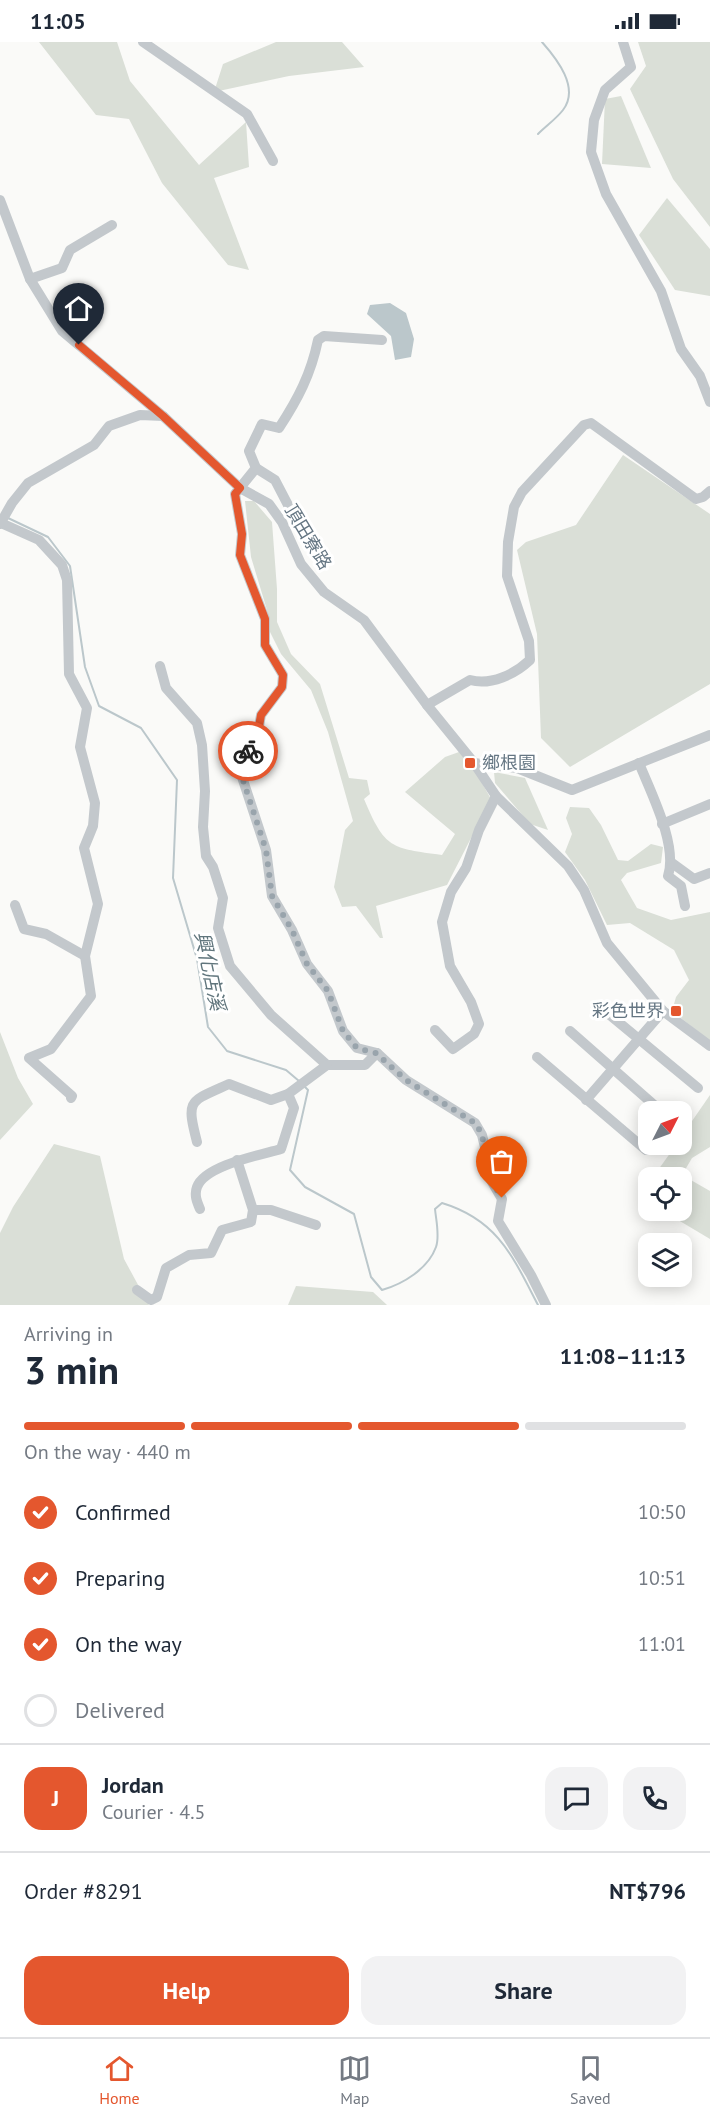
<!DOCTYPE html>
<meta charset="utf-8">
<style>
:root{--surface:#fff;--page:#f2f2f3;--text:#1f2937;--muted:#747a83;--line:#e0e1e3;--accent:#e4572e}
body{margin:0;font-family:"PT Sans","Noto Sans TC",sans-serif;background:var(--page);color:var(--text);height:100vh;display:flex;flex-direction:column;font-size:22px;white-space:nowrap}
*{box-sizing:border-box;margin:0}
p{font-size:20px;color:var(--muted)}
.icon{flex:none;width:33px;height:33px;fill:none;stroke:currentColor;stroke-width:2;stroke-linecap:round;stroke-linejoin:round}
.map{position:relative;height:1263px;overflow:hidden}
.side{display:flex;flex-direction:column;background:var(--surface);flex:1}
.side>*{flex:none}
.needle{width:39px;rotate:48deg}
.tools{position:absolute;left:638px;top:1059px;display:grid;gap:12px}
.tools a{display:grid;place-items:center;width:54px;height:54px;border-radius:12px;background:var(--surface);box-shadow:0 3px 15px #0003;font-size:30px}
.pin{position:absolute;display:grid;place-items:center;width:51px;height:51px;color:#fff;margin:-62px -26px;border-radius:50% 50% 50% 0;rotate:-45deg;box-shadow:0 0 6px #0007}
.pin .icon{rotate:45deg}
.courier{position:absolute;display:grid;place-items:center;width:60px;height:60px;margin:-30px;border:4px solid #e4572e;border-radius:50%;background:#fff;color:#222;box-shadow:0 2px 8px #0007}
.head em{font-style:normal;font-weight:800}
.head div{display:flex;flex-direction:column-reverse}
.head{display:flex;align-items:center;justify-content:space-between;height:102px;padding:0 24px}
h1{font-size:39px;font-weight:800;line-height:45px}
.bar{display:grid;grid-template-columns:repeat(4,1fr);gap:9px 6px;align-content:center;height:72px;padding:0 24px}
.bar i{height:8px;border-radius:4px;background:var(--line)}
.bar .active{background:var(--accent)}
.bar p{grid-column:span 4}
.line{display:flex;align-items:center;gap:15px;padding:0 24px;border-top:2px solid var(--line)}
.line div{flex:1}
.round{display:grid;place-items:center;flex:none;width:63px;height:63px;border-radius:18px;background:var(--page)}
ol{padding:0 24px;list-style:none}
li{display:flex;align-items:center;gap:18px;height:66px}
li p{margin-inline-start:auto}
li .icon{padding:6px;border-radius:50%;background:var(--accent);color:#fff;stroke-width:4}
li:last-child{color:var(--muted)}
li i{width:33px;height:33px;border:3px solid var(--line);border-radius:50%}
.cta{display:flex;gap:12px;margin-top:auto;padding:12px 24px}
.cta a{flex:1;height:69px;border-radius:18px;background:var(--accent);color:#fff;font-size:24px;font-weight:800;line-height:69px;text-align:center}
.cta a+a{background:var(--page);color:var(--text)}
.status{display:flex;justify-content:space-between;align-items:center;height:42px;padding:0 30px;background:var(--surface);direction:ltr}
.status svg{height:16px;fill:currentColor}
.tabs{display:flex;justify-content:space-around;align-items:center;height:84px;border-top:2px solid var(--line);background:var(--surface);font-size:16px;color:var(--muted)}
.tabs a{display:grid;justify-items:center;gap:3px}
.tabs .active{color:var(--accent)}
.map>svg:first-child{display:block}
.green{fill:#dadfd7}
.water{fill:#bbc7cb}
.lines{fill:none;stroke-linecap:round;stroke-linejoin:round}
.stream{stroke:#bbc7cb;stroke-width:2}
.minor{stroke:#c3c8cc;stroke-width:10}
.done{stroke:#99a4ac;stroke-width:6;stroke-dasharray:0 10.8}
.route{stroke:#e4572e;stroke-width:8}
.poi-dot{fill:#e4572e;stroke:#fff;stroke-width:2}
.labels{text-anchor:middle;stroke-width:6;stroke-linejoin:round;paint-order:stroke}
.street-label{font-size:18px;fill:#657683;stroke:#fff}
.poi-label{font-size:18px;fill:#657683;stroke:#fff;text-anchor:start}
.water-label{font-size:20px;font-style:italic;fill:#60757c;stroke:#fff}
</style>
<div class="status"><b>11:05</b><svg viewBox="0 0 49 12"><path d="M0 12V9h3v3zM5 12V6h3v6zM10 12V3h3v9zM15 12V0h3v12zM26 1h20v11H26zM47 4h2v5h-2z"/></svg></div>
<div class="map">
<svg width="710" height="1263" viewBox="0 0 710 1263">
<rect width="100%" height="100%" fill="#fafaf8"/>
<g class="green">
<path d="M39,0H117L130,39L199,123L246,80L249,125L214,136L249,228L228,223L162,141L129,77L96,73Z"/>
<path d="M276,0H342L364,25L289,34L214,50L223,22Z"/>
<path d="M638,0H710V185L673,137L630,47L646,24Z"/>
<path d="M621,54L651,126L602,122L605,57Z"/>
<path d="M667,156L710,207V254L675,248L639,193Z"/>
<path d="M623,413L710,472V642L570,725L541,696L537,592L517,508L526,500L576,483Z"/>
<path d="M245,459H254L272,480L277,547V580L291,612L320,642L349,736L367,738L370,752L364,757C385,807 391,806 442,813L455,792L405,750L445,715L459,710L474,727L491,757L447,843L376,864L383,896H380L356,864L342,865L334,845L345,788L353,779L328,690L311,648L281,612L270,590L267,568L251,515Z"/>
<path d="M494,730L525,736L548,788L530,782L495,741Z"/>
<path d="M570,765L589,766L601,783L618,818L628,819L651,802L663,805L661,821L627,831L621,838L637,866L671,878L710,870V999L672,969L676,955L689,938L674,908L630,881L607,883L585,838L565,810L572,792L566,776Z"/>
<path d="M0,990L18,1036L33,1062L0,1098Z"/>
<path d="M710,1053V1105L692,1116L682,1133L710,1149V1197L663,1169L681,1168V1136L653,1135L676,1103L681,1102V1095Z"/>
<path d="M54,1102L100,1114L124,1217L149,1263H0V1191L13,1165Z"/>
<path d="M296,1244L373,1250L387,1263H288Z"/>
</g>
<path class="water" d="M390,261L406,271L414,297L411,315L395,318L391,294L367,272L370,263Z"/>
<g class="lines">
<g class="stream">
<path d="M538,92C546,84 556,77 563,68C580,46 557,17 542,0"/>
<path d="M8,476L48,495L70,524L85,625L99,664L141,686L177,738L173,836L197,917L208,985L227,1009L286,1028L299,1039"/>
<path d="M305,1045L308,1048L290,1128L305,1145L354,1172L371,1235L382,1248C403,1242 428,1227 436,1205C440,1194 436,1178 435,1167L442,1161C498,1178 513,1215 538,1263"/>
</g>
<g class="minor">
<path d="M143,0L247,72L273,119"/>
<path d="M623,0L631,25L605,48L594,78L591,110L606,152L661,249L681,307L700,334L710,360"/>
<path d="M0,158L30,237L62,289L163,374L240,446L269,462L282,480L301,522L324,550L364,578L427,663L474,721L496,754L568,824L584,848L607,901L663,969L710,1004"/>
<path d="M30,237L62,226L70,208L112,183"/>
<path d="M382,298L324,294L318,298C311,332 298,357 279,386L262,382L249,409L256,426L235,452L242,492L240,513L265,577V603L283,633L282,645L261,673L258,690L242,721L241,732L266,808L272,854L292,888L307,922L328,949L343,989L357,1006L377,1011L406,1038L475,1081L482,1093L488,1117V1133L502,1157L498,1179L531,1233L546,1263"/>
<path d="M256,426L275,438L300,486"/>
<path d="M1,481L39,498L62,523L67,538L69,632L87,666L80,705L95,761L93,784L84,806L98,862L85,914L91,954L51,1007L29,1016L72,1054L71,1056"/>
<path d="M0,482L12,461L28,441L94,403L109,384L140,373L163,374"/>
<path d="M160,624L166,646L197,681L202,703L205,749L203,785L206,814L213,825L223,856L218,886L230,924L271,973L327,1023H365L377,1011"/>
<path d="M427,663L470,638C491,644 515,632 530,618L529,599L507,534L508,500L514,465L522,450L584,383L591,381L696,457L703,455L710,449"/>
<path d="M474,721L517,726L572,748L710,693"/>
<path d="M639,721C651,751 678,803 668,834L681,844L685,864"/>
<path d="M662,782L710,762"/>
<path d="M672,821L694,837L710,831"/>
<path d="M15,863L24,887L46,892L85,914"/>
<path d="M605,969L698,1046"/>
<path d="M435,988L453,1007L474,992L479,982L471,960L450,924L442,880L451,850L466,826L479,788L496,754"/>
<path d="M570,989L662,1070"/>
<path d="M537,1015L646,1108"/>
<path d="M586,1058L663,969"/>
<path d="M197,1100C186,1057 189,1060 229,1042L271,1058L288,1052L327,1023"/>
<path d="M200,1167C197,1160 194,1153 197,1145C205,1123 261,1113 281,1107L294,1066L288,1052"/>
<path d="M253,1168H271L316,1183"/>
<path d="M137,1248L151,1258L157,1255L166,1226L189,1213L211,1211L222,1188L251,1180L253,1168L237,1118"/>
</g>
</g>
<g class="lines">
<path class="done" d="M248,709L242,721L241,732L266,808L272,854L292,888L307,922L328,949L343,989L357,1006L376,1011L406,1038L475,1081L482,1092L488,1133L502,1156"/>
<path class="route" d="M79,303L163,374L240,446L235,452L242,492L240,513L265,577V603L283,633L282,645L261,673L258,690L248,709"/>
</g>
<g class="poi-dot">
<rect x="464" y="715" width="12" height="12" rx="3"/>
<rect x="670" y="963" width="12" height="12" rx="3"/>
</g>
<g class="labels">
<g class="street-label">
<text transform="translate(308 495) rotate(59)" y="6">頂田寮路</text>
</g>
<g class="poi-label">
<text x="482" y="727">鄉根園</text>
<text x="664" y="975" text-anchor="end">彩色世界</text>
</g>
<g class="water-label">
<text transform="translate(210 929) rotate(78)" y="7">興化店溪</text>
</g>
</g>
</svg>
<div class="tools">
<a><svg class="needle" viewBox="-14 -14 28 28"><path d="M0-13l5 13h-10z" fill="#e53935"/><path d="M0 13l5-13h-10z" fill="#747a83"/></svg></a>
<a><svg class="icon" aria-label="locate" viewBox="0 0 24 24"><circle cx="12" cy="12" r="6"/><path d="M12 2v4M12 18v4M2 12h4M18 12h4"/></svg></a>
<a><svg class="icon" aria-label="layers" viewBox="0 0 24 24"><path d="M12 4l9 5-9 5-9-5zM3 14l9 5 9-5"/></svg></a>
</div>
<div class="pin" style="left:502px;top:1156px;background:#ea580c"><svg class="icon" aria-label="bag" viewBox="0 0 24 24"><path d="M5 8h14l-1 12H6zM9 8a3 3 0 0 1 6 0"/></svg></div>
<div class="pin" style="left:79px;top:303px;background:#1f2937"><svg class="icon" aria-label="home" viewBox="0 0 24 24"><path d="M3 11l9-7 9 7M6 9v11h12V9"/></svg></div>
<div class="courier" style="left:248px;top:709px"><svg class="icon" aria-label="bike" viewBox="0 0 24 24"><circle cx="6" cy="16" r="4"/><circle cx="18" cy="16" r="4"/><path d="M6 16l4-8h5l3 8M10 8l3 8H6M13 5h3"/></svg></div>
</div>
<section class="side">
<div class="head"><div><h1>3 min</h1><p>Arriving in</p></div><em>11:08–11:13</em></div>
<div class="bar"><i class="active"></i><i class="active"></i><i class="active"></i><i></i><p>On the way · 440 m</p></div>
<ol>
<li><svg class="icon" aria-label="check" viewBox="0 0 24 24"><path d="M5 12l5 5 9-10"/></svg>Confirmed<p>10:50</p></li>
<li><svg class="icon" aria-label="check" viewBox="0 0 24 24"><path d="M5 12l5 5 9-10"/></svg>Preparing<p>10:51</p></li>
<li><svg class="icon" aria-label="check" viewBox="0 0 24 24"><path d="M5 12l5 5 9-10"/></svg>On the way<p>11:01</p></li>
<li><i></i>Delivered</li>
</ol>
<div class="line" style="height:108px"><b class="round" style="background:var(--accent);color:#fff">J</b><div><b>Jordan</b><p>Courier · 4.5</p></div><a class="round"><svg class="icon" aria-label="chat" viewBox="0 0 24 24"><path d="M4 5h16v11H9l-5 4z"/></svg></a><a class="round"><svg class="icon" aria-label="phone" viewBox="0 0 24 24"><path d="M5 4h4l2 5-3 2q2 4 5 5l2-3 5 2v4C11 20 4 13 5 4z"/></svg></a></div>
<div class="line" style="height:78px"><div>Order #8291</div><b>NT$796</b></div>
<div class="cta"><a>Help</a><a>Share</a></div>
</section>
<nav class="tabs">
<a class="active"><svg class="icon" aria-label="home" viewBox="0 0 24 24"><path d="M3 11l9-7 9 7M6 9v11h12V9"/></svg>Home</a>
<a><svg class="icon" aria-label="map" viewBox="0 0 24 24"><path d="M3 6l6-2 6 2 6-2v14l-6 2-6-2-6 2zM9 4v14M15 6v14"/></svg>Map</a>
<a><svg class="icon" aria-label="saved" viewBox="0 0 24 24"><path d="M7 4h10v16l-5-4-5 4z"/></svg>Saved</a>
</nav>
